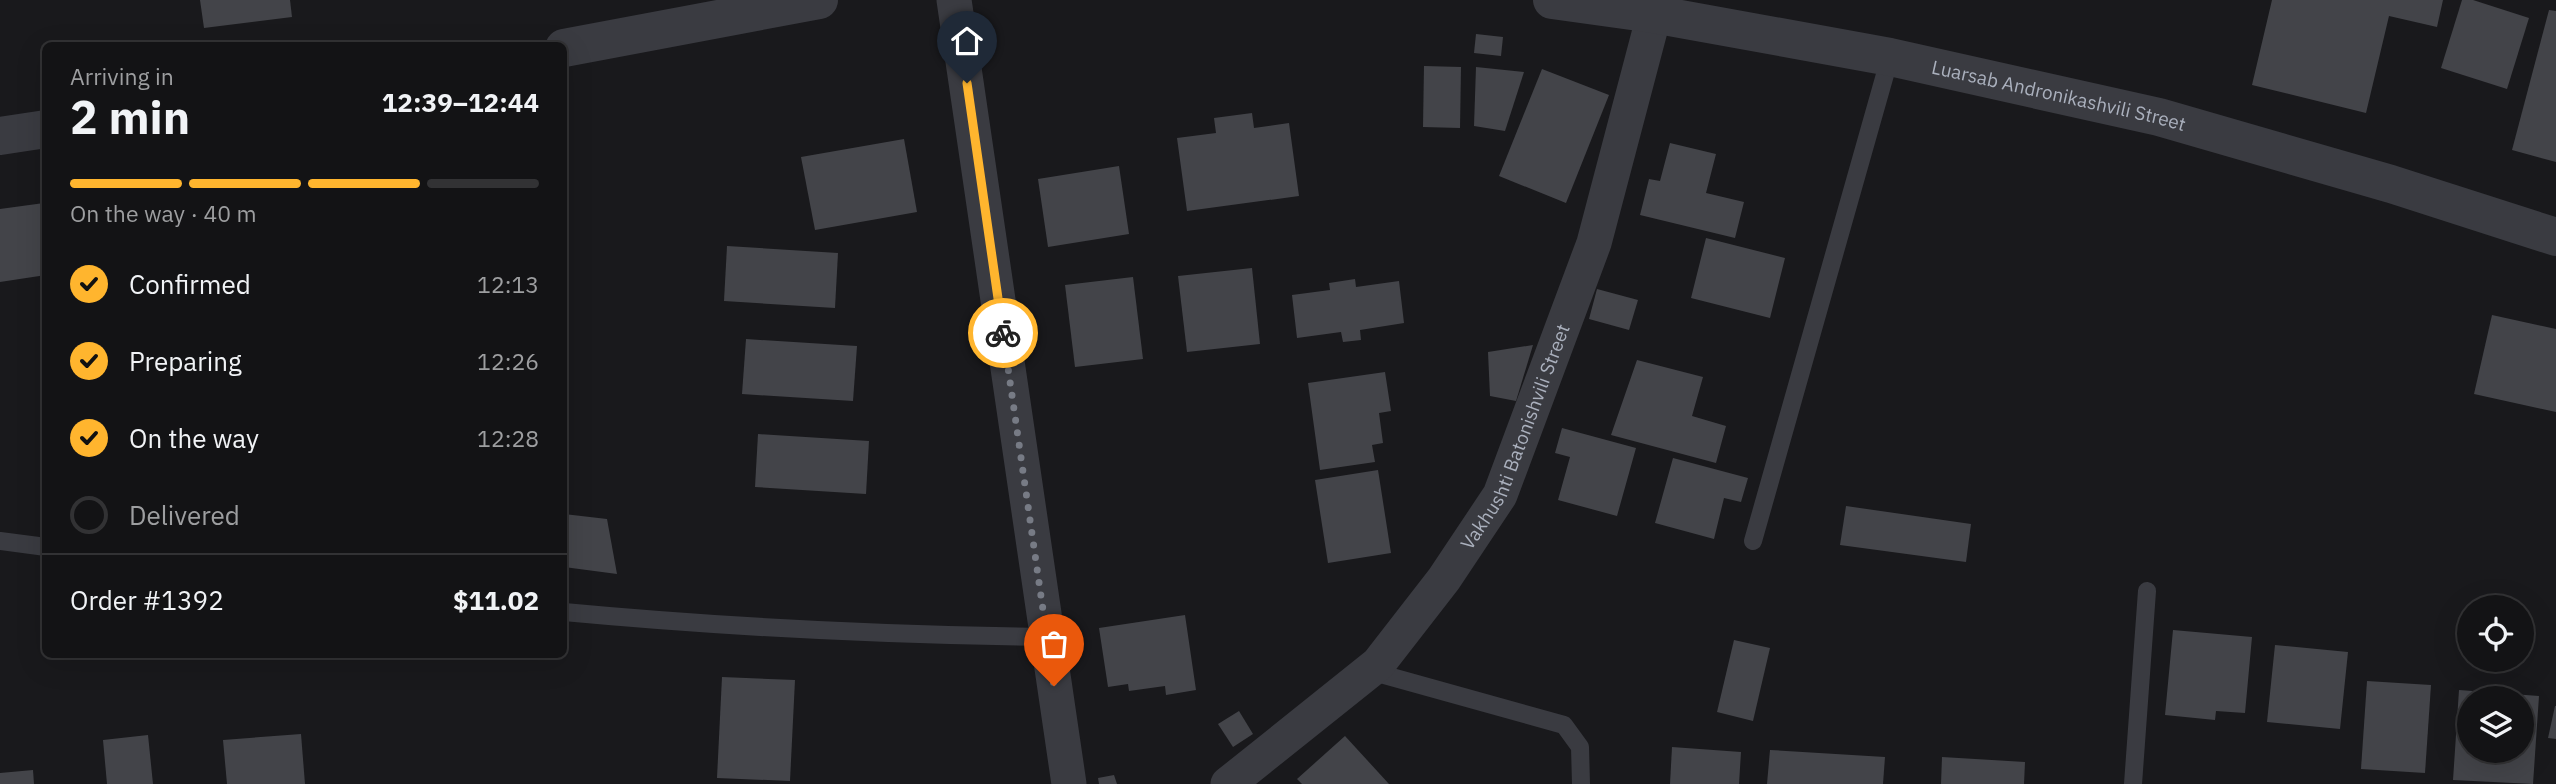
<!DOCTYPE html>
<meta charset="utf-8">
<style>
:root{--surface:#131315;--page:#202022;--text:#f1f3f6;--muted:#9d9ea0;--line:#323234;--accent:#ffb52e}
body{margin:0;font-family:"IBM Plex Sans",sans-serif;background:var(--page);color:var(--text);height:100vh;display:flex;flex-direction:column;font-size:26px;white-space:nowrap}
*{box-sizing:border-box;margin:0}
p{font-size:23px;color:var(--muted)}
.icon{flex:none;width:38px;height:38px;fill:none;stroke:currentColor;stroke-width:2;stroke-linecap:round;stroke-linejoin:round}
.map{position:relative;flex:1;overflow:hidden}
.drawer{position:absolute;left:42px;top:42px;width:525px;height:616px;display:flex;flex-direction:column;background:var(--surface);border-radius:10px;box-shadow:0 7px 28px #0002,0 0 0 2px var(--line)}
.drawer>*{flex:none}
.controls{position:absolute;left:2457px;top:595px;display:grid;gap:14px}
.controls a{display:grid;place-items:center;width:77px;height:77px;border-radius:50%;background:var(--surface);box-shadow:0 7px 28px #0002,0 0 0 2px var(--line);font-size:35px}
.pin{position:absolute;display:grid;place-items:center;width:60px;height:60px;color:#fff;margin:-72px -30px;border-radius:50% 50% 50% 0;rotate:-45deg;box-shadow:0 0 7px #0007}
.pin .icon{rotate:45deg}
.courier{position:absolute;display:grid;place-items:center;width:70px;height:70px;margin:-35px;border:5px solid #ffb52e;border-radius:50%;background:#fff;color:#222;box-shadow:0 2px 9px #0007}
.overview em{font-style:normal;font-weight:800}
.overview div{display:flex;flex-direction:column-reverse}
.overview{display:flex;align-items:center;justify-content:space-between;height:119px;padding:0 28px}
h1{font-size:46px;font-weight:800;line-height:52px}
.bar{display:grid;grid-template-columns:repeat(4,1fr);gap:10px 7px;align-content:center;height:84px;padding:0 28px}
.bar i{height:9px;border-radius:5px;background:var(--line)}
.bar .on{background:var(--accent)}
.bar p{grid-column:span 4}
.line{display:flex;align-items:center;gap:18px;padding:0 28px;border-top:2px solid var(--line)}
.line div{flex:1}
ol{padding:0 28px;list-style:none}
li{display:flex;align-items:center;gap:21px;height:77px}
li p{margin-inline-start:auto}
li .icon{padding:7px;border-radius:50%;background:var(--accent);color:#111;stroke-width:4}
li:last-child{color:var(--muted)}
li i{width:38px;height:38px;border:4px solid var(--line);border-radius:50%}
.map>svg:first-child{display:block}
.building{fill:#434449;fill-rule:evenodd}
.lines{fill:none;stroke-linecap:round;stroke-linejoin:round}
.service{stroke:#3a3b41;stroke-width:18}
.minor{stroke:#3a3b41;stroke-width:35}
.tertiary{stroke:#3a3b41;stroke-width:38}
.done{stroke:#777b85;stroke-width:7;stroke-dasharray:0 12.6}
.route{stroke:#ffb52e;stroke-width:9}
.labels{text-anchor:middle;stroke-width:5;stroke-linejoin:round;paint-order:stroke}
.street-label{font-size:19px;fill:#aab0bd;stroke:#141417}
</style>
<div class="map">
<svg width="2556" height="784" viewBox="0 0 2556 784">
<rect width="100%" height="100%" fill="#19191c"/>
<g class="building">
<path d="M200,0H290L292,17L204,28Z"/>
<path d="M2272,0H2443L2437,27L2389,16L2366,113L2252,85Z"/>
<path d="M2462,0H2473L2529,18L2507,89L2441,68Z"/>
<path d="M2549,10L2556,11V162L2512,150Z"/>
<path d="M1476,34L1503,37L1501,56L1474,53Z"/>
<path d="M1424,66L1461,67L1460,128L1423,127Z"/>
<path d="M1476,67L1524,72L1505,131L1474,126Z"/>
<path d="M1542,69L1609,95L1566,203L1499,176Z"/>
<path d="M1252,113L1254,128L1289,123L1299,196L1187,211L1177,138L1216,133L1214,118Z"/>
<path d="M904,139L917,212L815,230L801,157Z"/>
<path d="M1670,143L1716,154L1706,193L1744,202L1735,238L1640,215L1649,179L1660,181Z"/>
<path d="M1119,166L1129,234L1048,247L1038,179Z"/>
<path d="M44,203L46,275L0,282V209Z"/>
<path d="M1706,238L1785,258L1770,318L1691,298Z"/>
<path d="M727,246L838,253L835,308L724,301Z"/>
<path d="M1252,268L1260,344L1187,352L1178,276Z"/>
<path d="M1133,277L1143,359L1075,367L1065,285Z"/>
<path d="M1355,279L1356,287L1399,281L1404,323L1360,330L1361,340L1343,342L1341,332L1297,338L1292,295L1330,290L1329,283Z"/>
<path d="M1597,289L1638,300L1629,330L1589,319Z"/>
<path d="M2492,315L2556,329V412L2474,394Z"/>
<path d="M746,339L857,346L853,401L742,394Z"/>
<path d="M1533,345L1516,401L1490,396L1488,352Z"/>
<path d="M1637,360L1703,377L1692,416L1726,426L1716,463L1611,435Z"/>
<path d="M1385,372L1391,411L1379,413L1383,443L1372,445L1375,462L1320,470L1308,383Z"/>
<path d="M1562,428L1636,448L1617,516L1558,500L1570,457L1555,453Z"/>
<path d="M758,434L869,441L866,494L755,487Z"/>
<path d="M1673,458L1748,478L1741,502L1724,498L1714,539L1655,523Z"/>
<path d="M1378,470L1391,553L1328,563L1315,480Z"/>
<path d="M1846,506L1971,524L1966,562L1840,545Z"/>
<path d="M564,514L607,519L617,574L564,567Z"/>
<path d="M1185,615L1196,690L1166,695L1165,686L1129,691L1128,684L1108,687L1099,628Z"/>
<path d="M2173,630L2252,637L2245,713L2216,711L2215,720L2165,715Z"/>
<path d="M1734,640L1770,648L1753,721L1717,712Z"/>
<path d="M2275,645L2348,652L2340,729L2267,722Z"/>
<path d="M722,677L795,680L790,781L717,778Z"/>
<path d="M2367,681L2431,685L2425,773L2361,769Z"/>
<path d="M2459,690L2539,696L2533,784L2453,780ZM2469,698H2522V751H2469Z"/>
<path d="M2555,706H2556V739L2548,738Z"/>
<path d="M1239,711L1253,734L1233,747L1218,724Z"/>
<path d="M301,734L305,784H227L223,740Z"/>
<path d="M148,735L153,784H107L103,740Z"/>
<path d="M1345,736L1389,784H1302L1297,779Z"/>
<path d="M1672,747L1741,752L1739,784H1670Z"/>
<path d="M1770,750L1885,757L1883,784H1767Z"/>
<path d="M1942,757L2025,762L2024,784H1941Z"/>
<path d="M33,770L34,784H0V773Z"/>
<path d="M1114,775L1117,784H1099L1098,778Z"/>
</g>
<g class="lines">
<g class="service">
<path d="M0,541L46,547"/>
<path d="M1753,541L1890,57"/>
<path d="M564,612C724,627 886,635 1047,637"/>
<path d="M1370,671L1564,725L1580,747L1581,784"/>
<path d="M2133,784L2147,591"/>
</g>
<g class="minor">
<path d="M954,0L1069,784"/>
<path id="s1" d="M1228,784L1378,664L1444,579L1500,495L1594,243L1658,0"/>
</g>
<g class="tertiary">
<path id="s2" d="M1552,0L1653,14L1890,57L2159,117L2391,184L2556,237"/>
<path d="M564,48L819,0"/>
<path d="M0,136L46,129"/>
</g>
</g>
<g class="lines">
<path class="done" d="M1003,333L1054,686"/>
<path class="route" d="M967,83L1003,333"/>
</g>
<g class="labels">
<g class="street-label">
<text dy="7" stroke="none"><textPath href="#s2" startOffset="516">Luarsab Andronikashvili Street</textPath></text>
<text dy="7" stroke="none"><textPath href="#s1" startOffset="460">Vakhushti Batonishvili Street</textPath></text>
</g>
</g>
</svg>
<div class="controls">
<a><svg class="icon" aria-label="locate" viewBox="0 0 24 24"><circle cx="12" cy="12" r="6"/><path d="M12 2v4M12 18v4M2 12h4M18 12h4"/></svg></a>
<a><svg class="icon" aria-label="layers" viewBox="0 0 24 24"><path d="M12 4l9 5-9 5-9-5zM3 14l9 5 9-5"/></svg></a>
</div>
<div class="pin" style="left:1054px;top:686px;background:#ea580c"><svg class="icon" aria-label="bag" viewBox="0 0 24 24"><path d="M5 8h14l-1 12H6zM9 8a3 3 0 0 1 6 0"/></svg></div>
<div class="pin" style="left:967px;top:83px;background:#1f2937"><svg class="icon" aria-label="home" viewBox="0 0 24 24"><path d="M3 11l9-7 9 7M6 9v11h12V9"/></svg></div>
<div class="courier" style="left:1003px;top:333px"><svg class="icon" aria-label="bike" viewBox="0 0 24 24"><circle cx="6" cy="16" r="4"/><circle cx="18" cy="16" r="4"/><path d="M6 16l4-8h5l3 8M10 8l3 8H6M13 5h3"/></svg></div>
<section class="drawer">
<div class="overview"><div><h1>2 min</h1><p>Arriving in</p></div><em>12:39–12:44</em></div>
<div class="bar"><i class="on"></i><i class="on"></i><i class="on"></i><i></i><p>On the way · 40 m</p></div>
<ol>
<li><svg class="icon" aria-label="check" viewBox="0 0 24 24"><path d="M5 12l5 5 9-10"/></svg>Confirmed<p>12:13</p></li>
<li><svg class="icon" aria-label="check" viewBox="0 0 24 24"><path d="M5 12l5 5 9-10"/></svg>Preparing<p>12:26</p></li>
<li><svg class="icon" aria-label="check" viewBox="0 0 24 24"><path d="M5 12l5 5 9-10"/></svg>On the way<p>12:28</p></li>
<li><i></i>Delivered</li>
</ol>
<div class="line" style="height:91px"><div>Order #1392</div><b>$11.02</b></div>
</section>
</div>
